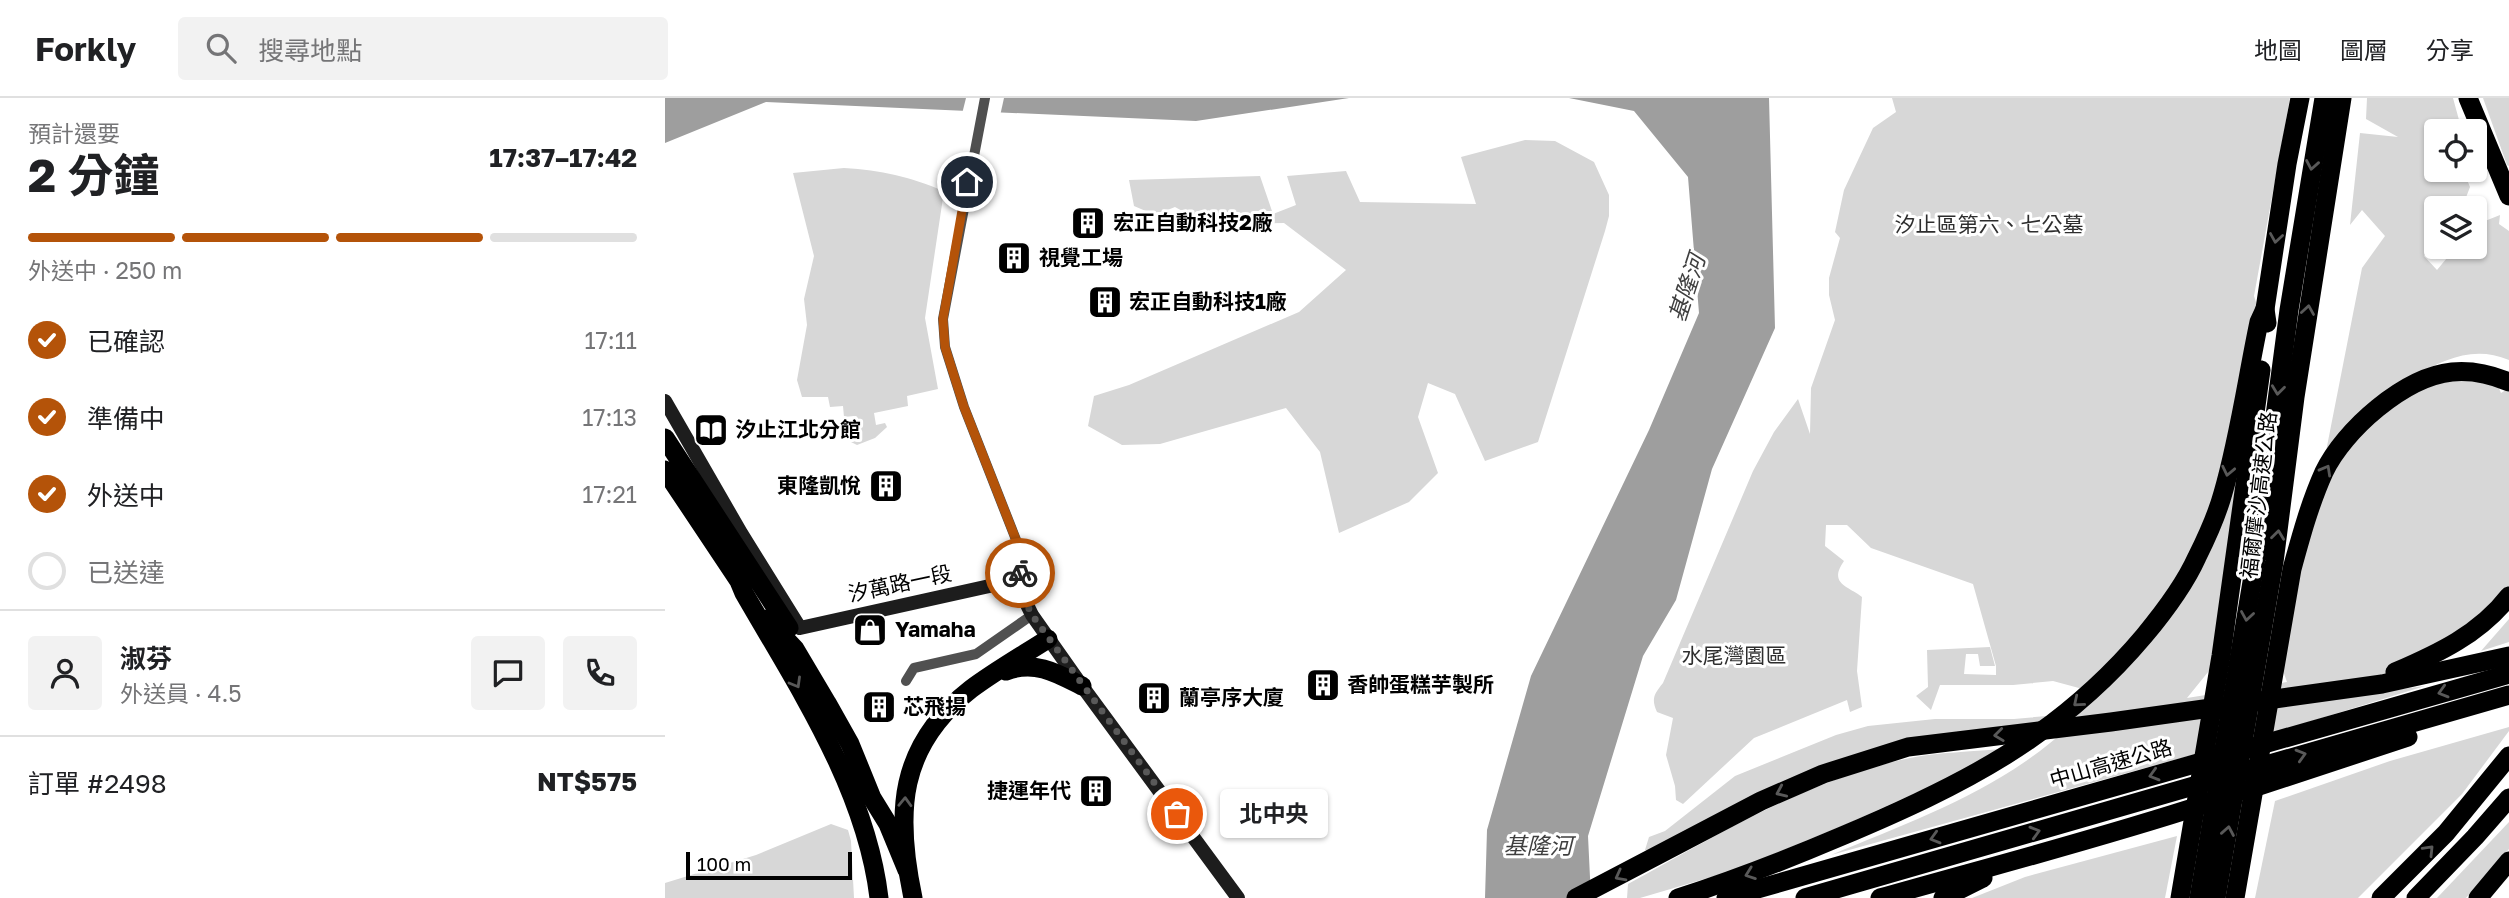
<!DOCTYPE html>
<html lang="zh-TW">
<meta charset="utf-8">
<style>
:root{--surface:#fff;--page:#f2f2f2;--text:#202124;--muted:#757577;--line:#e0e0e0;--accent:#b45309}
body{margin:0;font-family:"Golos Text","Noto Sans TC",sans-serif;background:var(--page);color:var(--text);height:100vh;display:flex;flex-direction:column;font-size:26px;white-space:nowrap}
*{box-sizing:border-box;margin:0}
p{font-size:23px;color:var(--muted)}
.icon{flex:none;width:38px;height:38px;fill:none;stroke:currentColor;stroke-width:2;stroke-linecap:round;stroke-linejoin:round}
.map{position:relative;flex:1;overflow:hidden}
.drawer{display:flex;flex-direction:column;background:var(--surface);width:665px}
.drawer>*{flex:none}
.fabs{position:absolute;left:1759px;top:21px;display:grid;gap:14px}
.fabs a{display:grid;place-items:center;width:63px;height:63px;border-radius:7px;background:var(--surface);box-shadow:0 2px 5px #0004;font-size:35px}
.scale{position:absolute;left:21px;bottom:18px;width:166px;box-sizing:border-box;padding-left:7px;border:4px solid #000;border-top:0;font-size:19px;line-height:24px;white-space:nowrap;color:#000;-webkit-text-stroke:5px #fff;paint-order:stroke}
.pin{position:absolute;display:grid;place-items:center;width:60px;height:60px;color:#fff;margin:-30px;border:4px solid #fff;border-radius:50%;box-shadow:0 2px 7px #0007}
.courier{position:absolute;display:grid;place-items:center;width:70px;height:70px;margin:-35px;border:5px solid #b45309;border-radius:50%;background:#fff;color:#222;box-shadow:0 2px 9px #0007}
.bubble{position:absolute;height:49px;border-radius:7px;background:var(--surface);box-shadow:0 2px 5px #0004;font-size:23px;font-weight:700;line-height:49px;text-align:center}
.head em{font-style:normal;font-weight:700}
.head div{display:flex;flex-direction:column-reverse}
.head{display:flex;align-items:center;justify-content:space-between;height:119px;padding:0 28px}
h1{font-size:46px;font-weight:700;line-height:52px}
.bar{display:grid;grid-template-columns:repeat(4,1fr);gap:10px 7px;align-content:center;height:84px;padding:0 28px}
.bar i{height:9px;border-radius:5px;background:var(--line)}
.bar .selected{background:var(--accent)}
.bar p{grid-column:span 4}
.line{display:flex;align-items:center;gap:18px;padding:0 28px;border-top:2px solid var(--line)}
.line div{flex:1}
.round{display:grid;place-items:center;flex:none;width:74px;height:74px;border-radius:7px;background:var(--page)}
ol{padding:0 28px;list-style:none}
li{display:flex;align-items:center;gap:21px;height:77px}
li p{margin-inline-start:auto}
li .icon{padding:7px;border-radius:50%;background:var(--accent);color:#fff;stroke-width:4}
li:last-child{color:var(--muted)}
li i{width:38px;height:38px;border:4px solid var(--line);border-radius:50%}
header{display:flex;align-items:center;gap:42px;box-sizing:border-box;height:98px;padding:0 35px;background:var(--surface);border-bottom:2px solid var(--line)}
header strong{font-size:33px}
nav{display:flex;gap:38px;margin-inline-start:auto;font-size:24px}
.search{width:490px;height:63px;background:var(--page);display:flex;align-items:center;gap:18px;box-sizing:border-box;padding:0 24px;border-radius:7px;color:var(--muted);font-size:26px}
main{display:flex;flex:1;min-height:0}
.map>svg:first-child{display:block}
.green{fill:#d7d7d7}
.water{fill:#9e9e9e}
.pier{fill:#fff}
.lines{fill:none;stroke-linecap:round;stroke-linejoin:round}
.street{stroke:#505050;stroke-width:10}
.secondary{stroke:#1d1d1d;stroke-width:14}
.highway{stroke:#000;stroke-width:19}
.oneway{stroke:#595959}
.done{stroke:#595959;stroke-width:7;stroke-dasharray:0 12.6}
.route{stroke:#b45309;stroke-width:9}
.labels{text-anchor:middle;stroke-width:6;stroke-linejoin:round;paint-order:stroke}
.poi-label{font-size:21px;font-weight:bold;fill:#000;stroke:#fff;text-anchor:start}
.park-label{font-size:21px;fill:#2e2e2e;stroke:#fff}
.street-label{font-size:21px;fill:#000;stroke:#fff}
.water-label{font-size:23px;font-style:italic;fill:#3f3f3f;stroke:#fff}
</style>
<header>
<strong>Forkly</strong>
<div class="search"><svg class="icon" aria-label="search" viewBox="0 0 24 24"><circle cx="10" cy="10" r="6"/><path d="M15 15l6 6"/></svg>搜尋地點</div>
<nav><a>地圖</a><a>圖層</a><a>分享</a></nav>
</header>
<main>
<section class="drawer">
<div class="head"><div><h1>2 分鐘</h1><p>預計還要</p></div><em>17:37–17:42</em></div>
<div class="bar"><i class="selected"></i><i class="selected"></i><i class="selected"></i><i></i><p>外送中 · 250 m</p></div>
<ol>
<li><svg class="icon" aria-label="check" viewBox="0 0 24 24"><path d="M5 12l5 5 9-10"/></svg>已確認<p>17:11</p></li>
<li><svg class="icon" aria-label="check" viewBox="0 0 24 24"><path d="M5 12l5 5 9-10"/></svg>準備中<p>17:13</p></li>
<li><svg class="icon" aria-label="check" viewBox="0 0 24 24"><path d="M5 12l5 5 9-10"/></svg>外送中<p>17:21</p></li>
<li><i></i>已送達</li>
</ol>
<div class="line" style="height:126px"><a class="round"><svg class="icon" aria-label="person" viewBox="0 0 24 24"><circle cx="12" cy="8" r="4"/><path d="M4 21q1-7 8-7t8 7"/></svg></a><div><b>淑芬</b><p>外送員 · 4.5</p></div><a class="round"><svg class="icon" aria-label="chat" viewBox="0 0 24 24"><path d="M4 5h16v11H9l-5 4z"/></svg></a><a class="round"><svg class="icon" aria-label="phone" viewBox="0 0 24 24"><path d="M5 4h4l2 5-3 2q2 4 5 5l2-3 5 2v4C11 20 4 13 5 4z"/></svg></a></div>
<div class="line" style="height:91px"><div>訂單 #2498</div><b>NT$575</b></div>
</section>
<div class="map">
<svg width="1844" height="800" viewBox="0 0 1844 800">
<rect width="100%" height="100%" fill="#fff"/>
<g class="green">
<path d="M1227,0H1625L1589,198L1598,226L1556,558L1522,600L1622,584L1612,556L1655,384L1697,170L1720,138L1697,112L1685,127L1695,35L1733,39L1701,21L1702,0H1788L1797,33H1771V72H1798L1805,89L1797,110H1771V144L1759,158L1772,172L1791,149H1810V127L1835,117L1834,126L1844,133V262C1809,247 1780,261 1749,278L1757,283L1828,277L1836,295L1844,290V498L1729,575L1243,649L998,755L980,752L984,739L1000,733L1070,678L1171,637L1203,628L1270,621H1349L1404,616L1425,593L1388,583L1348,587H1275L1266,612L1251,598L1263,589L1262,552L1325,549L1330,568H1315L1313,556H1301L1299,576L1331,577V568L1308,486L1206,450L1182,427H1161L1160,448L1179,463C1163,486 1183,488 1197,499L1192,573L1197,609L1185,614L1182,602L1089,640L1018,706L1011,702L1010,688L1001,657L1008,620L992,614C986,601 989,596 998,585L1088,373L1109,334L1133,301L1145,336L1146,290L1170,222L1164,197V180L1175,140L1170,134L1179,92L1208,30L1231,14Z"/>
<path d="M1818,0H1844V68L1842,67Z"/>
<path d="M860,42L890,43L929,64L944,97V118L940,133L873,344L820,363L790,296L763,285L753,319L773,375L744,404L674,435L655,354L621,310L495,346L457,347L423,328L429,298L464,287L634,214L681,172L619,125L541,126L510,109L490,117L469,108L464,82L595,78L608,116L631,107L622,78L681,73L695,104L811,106L796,59Z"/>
<path d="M179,70C217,72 244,79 279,93L260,220L273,291L242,298L243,308L209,315L211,327L220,325L222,329L210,340L192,347L186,344L192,334L189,318L179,319L178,308L165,309L163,299H137L132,282L142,227L139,201L149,158L128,75Z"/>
<path d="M1844,521V544L1816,553Z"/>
<path d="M1760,588L1621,631L1166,757C1247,723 1330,694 1397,635Z"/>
<path d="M1844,629V633L1797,696L1693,800H1590L1610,703L1725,663Z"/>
<path d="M1335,651L1297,674L1184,725L1070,772L975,800H962L963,786C1053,737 1143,681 1245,660C1274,654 1306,654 1335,651Z"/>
<path d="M1844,724V751L1801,800H1772Z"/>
<path d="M166,726L183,732L186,743L189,800H0V785L91,757Z"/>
<path d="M1512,738L1500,800H1307L1360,779Z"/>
</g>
<g class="water">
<path d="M0,0H684L531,23L101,4L0,45Z"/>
<path d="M904,0H1104L1110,230L1047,371L1011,502L978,558L923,738L926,800H820L822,732L866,578L984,332L1034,215L1023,79L969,13Z"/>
</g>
<path class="pier" d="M301,0H339L335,18L297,16Z"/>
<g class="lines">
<g class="street">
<path d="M320,0L278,221L280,249L299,309L357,457L354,490"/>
<path d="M241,583L249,570L311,556L367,517"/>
</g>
<path class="secondary" d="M0,303L76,435L135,530L329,487L354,490L367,517L417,588L573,800"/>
<g class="highway">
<path d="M1803,0L1844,98"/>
<path d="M1602,225L1600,211L1622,66L1635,0"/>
<path d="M0,340L124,530"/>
<path d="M0,372L74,483L79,495C133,589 201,690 214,800"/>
<path d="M105,520L114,534L130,551L162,605L185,646L207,700L223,726L242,772"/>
<path d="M341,573C370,562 392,575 417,588"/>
<path d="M1730,574C1772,556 1815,536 1844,498"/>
<path d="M1579,693L1743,639"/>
<path d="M248,800C230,715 233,648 306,591C330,573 358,557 383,541"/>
<path d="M911,800L1096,703L1158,676L1243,649L1446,624L1717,586L1844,558"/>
<path d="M1013,800C1069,782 1123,761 1177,738C1296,688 1394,639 1479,538C1499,514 1519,488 1532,459C1542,439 1552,417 1558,395C1574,340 1582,281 1594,224L1600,211"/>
<path d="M1061,800L1844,576"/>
<path d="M1140,800L1844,597"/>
<path d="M1215,800C1324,769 1433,741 1540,706"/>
<path d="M1278,800L1318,780"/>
<path d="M1515,800L1556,558L1596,272"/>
<path d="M1534,800L1592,454L1624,212L1659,0"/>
<path d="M1551,800L1609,464L1630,299L1677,0"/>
<path d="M1570,800L1627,471C1636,438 1645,405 1659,374C1679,332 1739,279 1787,274C1807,272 1825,276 1844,284"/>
<path d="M1716,800L1781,735L1844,658"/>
<path d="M1751,800L1810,739L1844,700"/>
<path d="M1813,800L1844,763"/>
</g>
</g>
<defs><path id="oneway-chevron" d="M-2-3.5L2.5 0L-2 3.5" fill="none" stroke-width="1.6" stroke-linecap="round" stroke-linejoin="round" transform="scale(1.75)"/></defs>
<g class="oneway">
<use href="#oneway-chevron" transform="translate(1647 67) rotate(100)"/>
<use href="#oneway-chevron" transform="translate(1611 140) rotate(99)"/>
<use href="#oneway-chevron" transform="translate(1643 212) rotate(-81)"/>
<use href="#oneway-chevron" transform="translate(1613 292) rotate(97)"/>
<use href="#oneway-chevron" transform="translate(1661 372) rotate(-61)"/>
<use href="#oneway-chevron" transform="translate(1563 373) rotate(102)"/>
<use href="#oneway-chevron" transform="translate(1613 437) rotate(-83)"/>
<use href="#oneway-chevron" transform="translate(1582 518) rotate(99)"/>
<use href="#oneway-chevron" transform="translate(131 585) rotate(60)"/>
<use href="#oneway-chevron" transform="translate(1778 594) rotate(164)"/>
<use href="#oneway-chevron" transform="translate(1413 604) rotate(140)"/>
<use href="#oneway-chevron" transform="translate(1334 637) rotate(173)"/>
<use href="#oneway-chevron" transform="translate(1636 657) rotate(-16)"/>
<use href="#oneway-chevron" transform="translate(1489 677) rotate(164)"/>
<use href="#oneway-chevron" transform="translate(1116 694) rotate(156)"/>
<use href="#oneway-chevron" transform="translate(240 704) rotate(-88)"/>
<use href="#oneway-chevron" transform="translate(1563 733) rotate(-80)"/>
<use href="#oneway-chevron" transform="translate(1370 734) rotate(-16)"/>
<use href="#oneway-chevron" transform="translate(1270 740) rotate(164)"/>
<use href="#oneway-chevron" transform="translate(1764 752) rotate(-46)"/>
<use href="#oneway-chevron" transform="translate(1085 776) rotate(160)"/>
<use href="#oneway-chevron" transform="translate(955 778) rotate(152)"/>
</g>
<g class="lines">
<path class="done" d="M355,475L354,490L367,517L512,716"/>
<path class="route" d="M302,84L278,221L280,249L299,309L357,457L355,475"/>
</g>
<defs>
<g id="building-square" transform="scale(1.75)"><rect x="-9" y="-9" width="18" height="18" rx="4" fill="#000" stroke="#fff"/><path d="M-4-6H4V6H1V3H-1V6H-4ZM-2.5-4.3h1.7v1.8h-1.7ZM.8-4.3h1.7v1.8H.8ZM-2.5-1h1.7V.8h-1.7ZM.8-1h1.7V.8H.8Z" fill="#fff"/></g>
<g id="library-square" transform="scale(1.75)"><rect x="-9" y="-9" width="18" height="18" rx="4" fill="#000" stroke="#fff"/><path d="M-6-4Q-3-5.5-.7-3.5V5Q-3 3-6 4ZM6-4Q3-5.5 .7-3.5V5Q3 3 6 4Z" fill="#fff"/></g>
<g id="shop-square" transform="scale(1.75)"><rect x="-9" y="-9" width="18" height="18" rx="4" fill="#000" stroke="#fff"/><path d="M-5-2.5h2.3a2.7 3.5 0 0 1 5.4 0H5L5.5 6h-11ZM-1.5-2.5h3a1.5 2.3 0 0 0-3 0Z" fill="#fff"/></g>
</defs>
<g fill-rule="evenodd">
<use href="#building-square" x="423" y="125"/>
<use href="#building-square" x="349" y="160"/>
<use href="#building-square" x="440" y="204"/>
<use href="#library-square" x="46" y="332"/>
<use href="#building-square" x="221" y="388"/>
<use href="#shop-square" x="205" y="532"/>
<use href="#building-square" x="658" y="587"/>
<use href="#building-square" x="489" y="600"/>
<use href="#building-square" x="214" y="609"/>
<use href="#building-square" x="431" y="693"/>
</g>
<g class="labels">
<g class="poi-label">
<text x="448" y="132">宏正自動科技2廠</text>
<text x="374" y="167">視覺工場</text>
<text x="464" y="211">宏正自動科技1廠</text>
<text x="70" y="339">汐止江北分館</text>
<text x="196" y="395" text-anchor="end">東隆凱悅</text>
<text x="230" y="539">Yamaha</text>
<text x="682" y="594">香帥蛋糕芋製所</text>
<text x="514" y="607">蘭亭序大廈</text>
<text x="238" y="616">芯飛揚</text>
<text x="406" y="700" text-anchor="end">捷運年代</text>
</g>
<g class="park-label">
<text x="1324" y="134">汐止區第六、七公墓</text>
<text x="1069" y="565">水尾灣園區</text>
</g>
<g class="street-label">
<text transform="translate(1594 397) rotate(-83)" y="7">福爾摩沙高速公路</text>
<text transform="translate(235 486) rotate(-12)" y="7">汐萬路一段</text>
<text transform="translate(1446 666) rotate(-16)" y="7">中山高速公路</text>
</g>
<g class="water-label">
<text transform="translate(1022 190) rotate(-72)" y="8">基隆河</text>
<text x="873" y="756">基隆河</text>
</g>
</g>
</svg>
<div class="fabs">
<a><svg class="icon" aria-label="locate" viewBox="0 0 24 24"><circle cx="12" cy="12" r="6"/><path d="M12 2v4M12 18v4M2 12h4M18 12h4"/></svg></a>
<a><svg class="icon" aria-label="layers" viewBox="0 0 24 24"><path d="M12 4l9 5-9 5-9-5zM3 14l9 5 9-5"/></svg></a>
</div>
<div class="scale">100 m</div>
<div class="pin" style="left:512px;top:716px;background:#ea580c"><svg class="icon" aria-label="bag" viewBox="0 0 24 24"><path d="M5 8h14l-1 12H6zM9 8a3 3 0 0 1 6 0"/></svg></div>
<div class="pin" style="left:302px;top:84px;background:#1f2937"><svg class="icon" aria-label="home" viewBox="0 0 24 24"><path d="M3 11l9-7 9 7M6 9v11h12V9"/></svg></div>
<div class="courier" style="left:355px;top:475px"><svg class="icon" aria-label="bike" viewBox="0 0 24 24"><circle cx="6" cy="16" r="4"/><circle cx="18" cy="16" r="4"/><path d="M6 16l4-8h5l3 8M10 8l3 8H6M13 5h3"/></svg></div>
<div class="bubble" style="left:555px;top:691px;width:108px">北中央</div>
</div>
</main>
